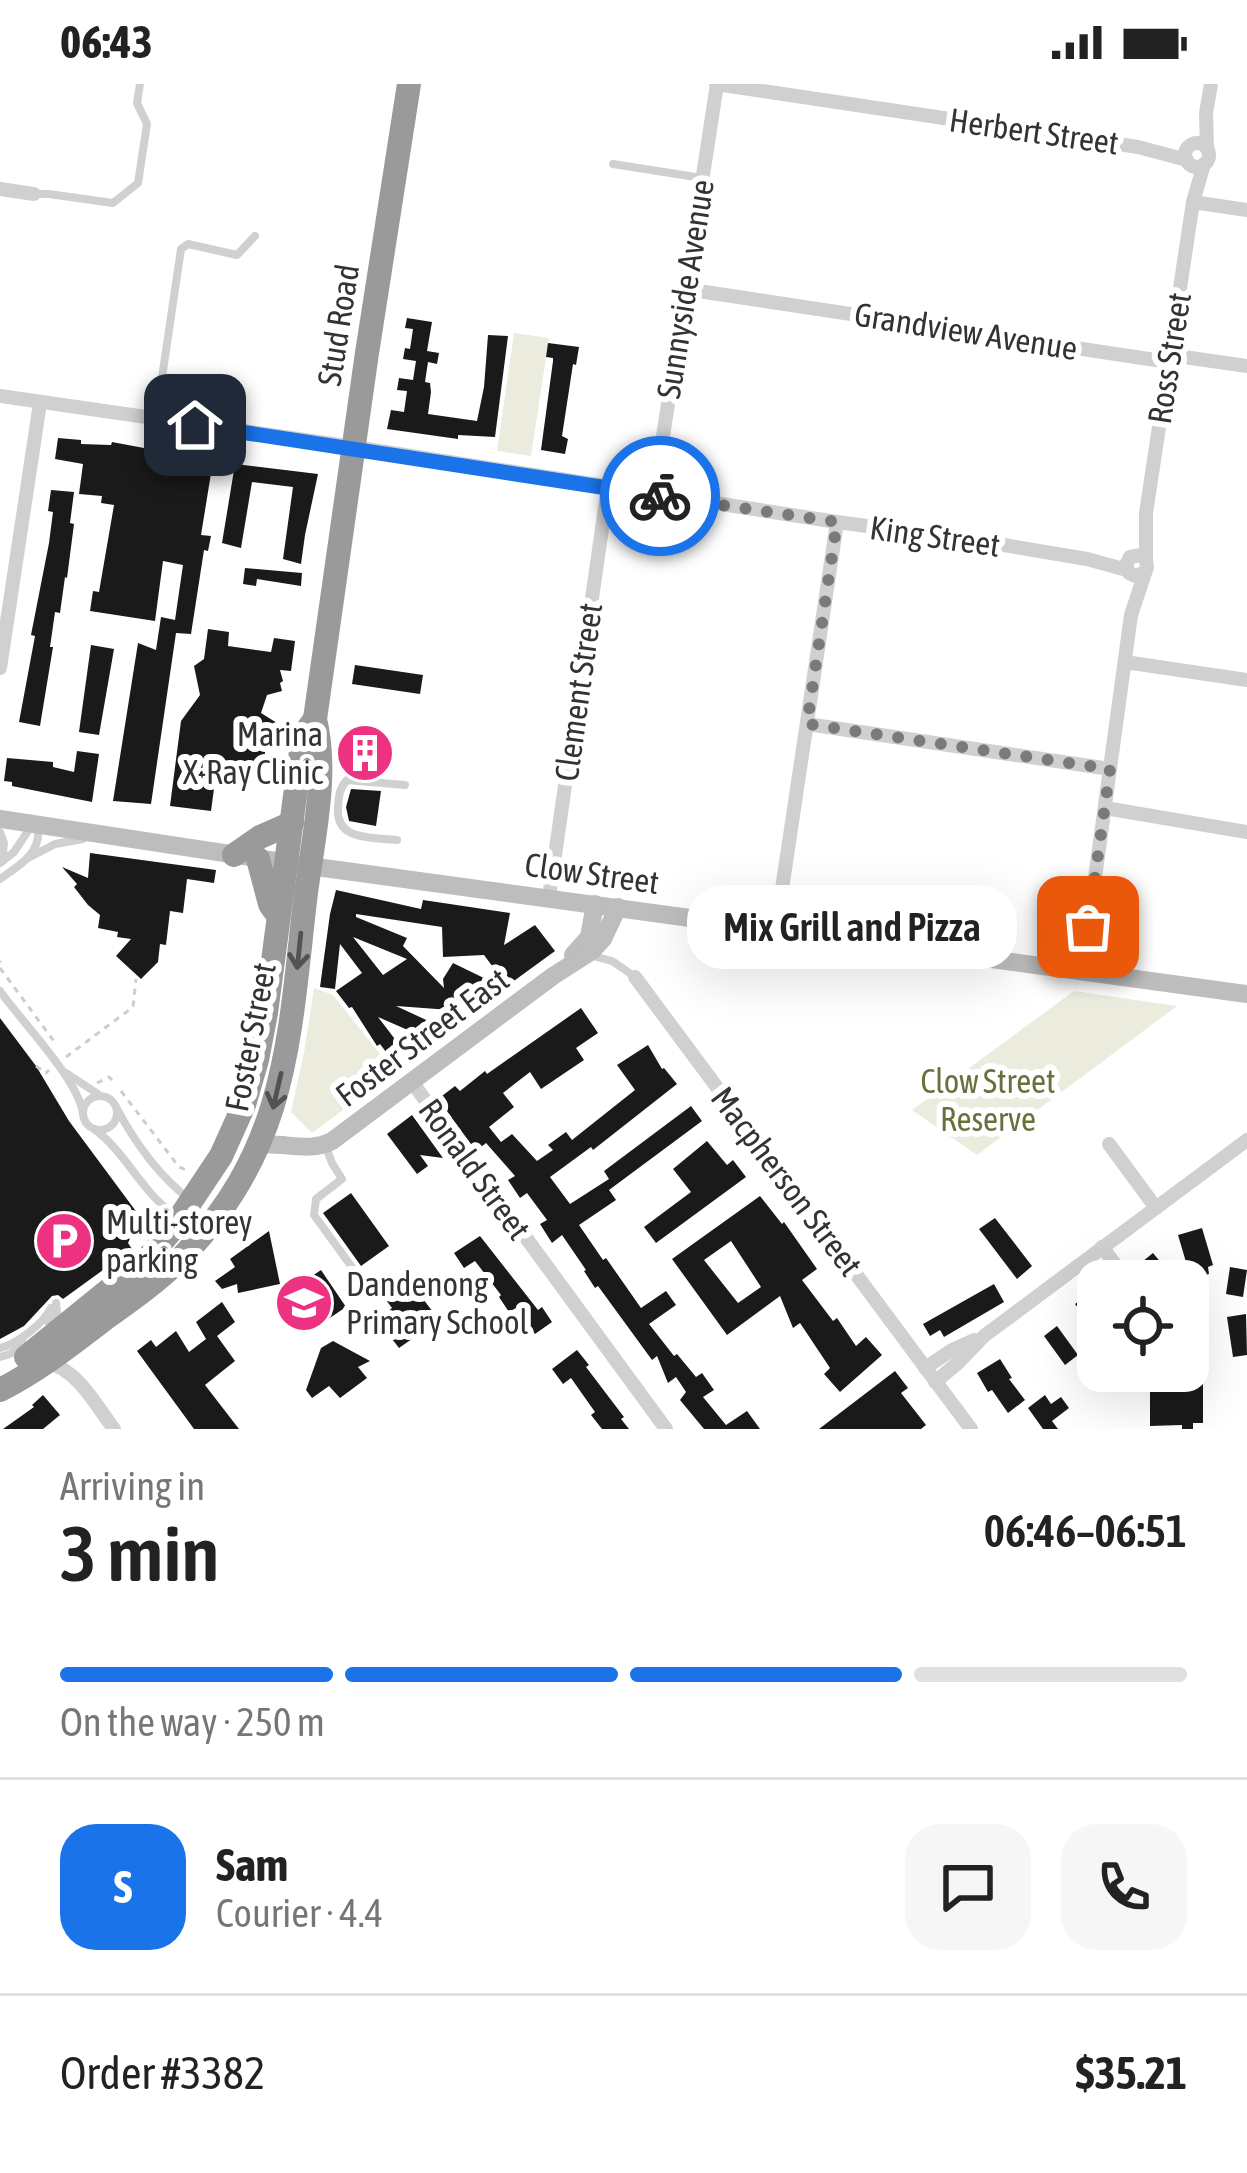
<!DOCTYPE html>
<meta charset="utf-8">
<style>
:root{--surface:#fff;--page:#f6f6f6;--text:#222;--muted:#767676;--line:#e0e0e0;--accent:#1a73e8}
body{margin:0;font-family:"Asap Condensed",sans-serif;background:var(--page);color:var(--text);height:100vh;display:flex;flex-direction:column;font-size:45px;white-space:nowrap}
*{box-sizing:border-box;margin:0}
p{font-size:39px;color:var(--muted)}
.icon{flex:none;width:66px;height:66px;fill:none;stroke:currentColor;stroke-width:2;stroke-linecap:round;stroke-linejoin:round}
.map{position:relative;height:1345px;overflow:hidden}
.side{display:flex;flex-direction:column;background:var(--surface);flex:1}
.side>*{flex:none}
.buttons{position:absolute;left:1077px;top:1176px;display:grid;gap:24px}
.buttons a{display:grid;place-items:center;width:132px;height:132px;border-radius:24px;background:var(--surface);box-shadow:0 12px 48px #0002;font-size:60px}
.pin{position:absolute;display:grid;place-items:center;width:102px;height:102px;color:#fff;margin:-51px;border-radius:24px;box-shadow:0 6px 18px #0006}
.courier{position:absolute;display:grid;place-items:center;width:120px;height:120px;margin:-60px;border:9px solid #1a73e8;border-radius:50%;background:#fff;color:#222;box-shadow:0 3px 15px #0007}
.bubble{position:absolute;height:84px;border-radius:36px;background:var(--surface);box-shadow:0 12px 48px #0002;font-size:39px;font-weight:600;line-height:84px;text-align:center}
.headline em{font-style:normal;font-weight:600}
.headline div{display:flex;flex-direction:column-reverse}
.headline{display:flex;align-items:center;justify-content:space-between;height:204px;padding:0 60px}
h1{font-size:78px;font-weight:600;line-height:90px}
.bar{display:grid;grid-template-columns:repeat(4,1fr);gap:18px 12px;align-content:center;height:144px;padding:0 60px}
.bar i{height:15px;border-radius:9px;background:var(--line)}
.bar .current{background:var(--accent)}
.bar p{grid-column:span 4}
.line{display:flex;align-items:center;gap:30px;padding:0 60px;border-top:3px solid var(--line)}
.line div{flex:1}
.round{display:grid;place-items:center;flex:none;width:126px;height:126px;border-radius:36px;background:var(--page)}
.status{display:flex;justify-content:space-between;align-items:center;height:84px;padding:0 60px;background:var(--surface);direction:ltr}
.status svg{height:33px;fill:currentColor}
.map>svg:first-child{display:block}
.green{fill:#ebecde}
.building{fill:#1a1a1a;fill-rule:evenodd}
.lines{fill:none;stroke-linecap:round;stroke-linejoin:round}
.path{stroke:#cdcdcd;stroke-width:3;stroke-dasharray:6 6;stroke-linecap:butt}
.lane{stroke:#d0d0d0;stroke-width:8}
.street{stroke:#d0d0d0;stroke-width:14}
.secondary{stroke:#bdbdbd;stroke-width:18}
.highway{stroke:#9a9a9a;stroke-width:24}
.oneway{stroke:#525252}
.done{stroke:#7a7a7a;stroke-width:12;stroke-dasharray:0 21.6}
.route{stroke:#1a73e8;stroke-width:15}
.labels{text-anchor:middle;stroke-width:12;stroke-linejoin:round;paint-order:stroke}
.street-label{font-size:33px;fill:#333;stroke:#fff}
.poi-label{font-size:33px;fill:#333;stroke:#fff;text-anchor:start}
.park-label{font-size:33px;fill:#68713d;stroke:#fff}
</style>
<div class="status"><b>06:43</b><svg viewBox="0 0 49 12"><path d="M0 12V9h3v3zM5 12V6h3v6zM10 12V3h3v9zM15 12V0h3v12zM26 1h20v11H26zM47 4h2v5h-2z"/></svg></div>
<div class="map">
<svg width="1247" height="1345" viewBox="0 0 1247 1345">
<rect width="100%" height="100%" fill="#fff"/>
<g class="green">
<path d="M514,249L549,254L531,372L497,367Z"/>
<path d="M314,904L333,911L394,988L312,1049L291,1028L304,969Z"/>
<path d="M1074,907L1177,922L977,1071L912,1026Z"/>
</g>
<g class="building">
<path d="M407,234L432,238L427,267L439,269L437,280L428,278L425,298L430,299L431,308L428,330L477,337L484,303L488,251L508,252L495,353L458,351V355L387,345L391,326L404,328L407,307L397,306L399,294L413,296L416,277L403,275L405,264L410,265L413,245L405,244Z"/>
<path d="M548,259L579,263L576,281L573,280L562,352L568,355L565,370L541,366L553,277V274L546,273Z"/>
<path d="M58,354L81,356V360L111,361L112,358L213,377L201,451L211,452L208,467L204,466L191,550L176,549L151,720L113,717L138,559L156,566L161,533L175,536L183,481L163,477L155,537L90,527L93,507L99,508L114,421L101,419L102,412L79,410L83,380L55,375Z"/>
<path d="M235,380L318,390L305,451L301,480L283,475L293,403L252,398L241,464L222,459Z"/>
<path d="M51,406L74,408L70,439L74,440L67,494L65,493L60,529L55,528L50,563H53L40,642L19,638L35,552L31,551L49,459L53,428L48,427Z"/>
<path d="M245,484L302,489L301,502L257,495L256,502L243,500Z"/>
<path d="M208,545L229,548L228,562L271,568L274,554L295,557L291,587L280,586L283,597L280,599L282,607L267,611L261,629L277,639L267,655L261,696L216,690L211,727L170,722L181,637L200,611L194,582L204,575Z"/>
<path d="M91,561L114,565L99,651L79,648Z"/>
<path d="M355,581L423,591L420,610L352,600Z"/>
<path d="M341,654L391,660L388,685L338,679Z"/>
<path d="M77,667L99,670L92,718L12,702V698L4,697L7,674L53,678V683L74,688Z"/>
<path d="M351,705L381,707L376,742L349,737L346,723Z"/>
<path d="M90,769L216,786L214,799L187,795L183,829L170,827L166,861L160,860L158,878L141,895L116,872L131,855L117,853L118,848L98,844L100,831L88,821L74,803L77,800L62,783L88,794Z"/>
<path d="M336,806L421,825L423,816L510,829L504,861L535,841L555,867L507,902L484,871L443,873L442,843L356,830V833L407,854L403,862L444,904L443,895L453,879L490,897L480,914L463,906L464,927L396,922L435,940L426,954L378,933L404,967L392,976L380,960L377,962L352,923L349,924L336,907L362,889L340,860L335,905L320,903L330,830ZM353,853L407,875L383,891Z"/>
<path d="M1108,831L1132,835L1128,863L1103,858Z"/>
<path d="M581,924L598,949L576,964L584,976L541,1005L530,988L503,1009L514,1023L489,1043L501,1058L512,1050L537,1077L553,1066L548,1061L566,1048L572,1056L635,1006L617,981L648,961L662,985L664,984L677,1000L593,1066L591,1063L550,1093L570,1120L609,1095L604,1087L691,1022L702,1037L609,1106L616,1116L579,1141L603,1176L606,1174L641,1224L666,1207L676,1221L649,1240L674,1272L677,1270L696,1293L702,1289L714,1306L703,1313L726,1341L747,1327L760,1345H704L680,1316L686,1308L676,1293L668,1299L657,1272L652,1276L598,1202L595,1204L584,1187L586,1186L562,1151L552,1159L540,1140L547,1136L527,1109L520,1114L508,1096L515,1092L486,1059L476,1067L438,1015L455,1002L460,1007L485,987L487,990Z"/>
<path d="M0,934L36,982L69,1037L138,1130L130,1138L133,1148L128,1159L132,1165L63,1215L58,1211L52,1212L24,1242L0,1255Z"/>
<path d="M412,1031L443,1074L420,1071L428,1082L417,1090L387,1050Z"/>
<path d="M707,1057L727,1081L733,1076L746,1093L656,1159L644,1143L691,1108L673,1085Z"/>
<path d="M351,1109L389,1162L361,1182L323,1129Z"/>
<path d="M760,1112L782,1140L784,1138L817,1185L802,1196L833,1237L837,1234L856,1262L866,1253L882,1271L840,1308L824,1290L830,1284L800,1239L793,1244L780,1212L727,1251L672,1175ZM731,1157L761,1203L738,1219L704,1176Z"/>
<path d="M995,1134L1032,1182L1017,1195L979,1145Z"/>
<path d="M1202,1144L1213,1181L1208,1183L1209,1190L1191,1195L1178,1151Z"/>
<path d="M269,1147L280,1200L238,1209L237,1200L222,1205L215,1197L235,1183L230,1175Z"/>
<path d="M480,1152L538,1226L542,1223L552,1238L535,1250L516,1224L509,1228L499,1213L501,1211L475,1177L464,1184L454,1169Z"/>
<path d="M1153,1169L1176,1197H1149L1137,1182Z"/>
<path d="M1230,1183L1247,1186L1243,1213L1226,1210Z"/>
<path d="M321,1186L346,1223L315,1244L290,1207Z"/>
<path d="M411,1199L439,1236L399,1264L389,1251L398,1244L386,1229L392,1224L386,1216Z"/>
<path d="M994,1200L1004,1218L944,1253L940,1246L930,1252L923,1240Z"/>
<path d="M1090,1209L1098,1220V1275L1087,1259L1098,1251L1075,1220Z"/>
<path d="M222,1218L235,1238L217,1252L235,1277L205,1301L239,1345H194L137,1267L151,1256L156,1263L176,1247L189,1268L206,1255L196,1238Z"/>
<path d="M1246,1230L1247,1271L1233,1273L1227,1233Z"/>
<path d="M1057,1242L1078,1271L1065,1281L1044,1252Z"/>
<path d="M333,1257L370,1277L358,1283L367,1294L340,1314L329,1302L312,1314L306,1306L321,1264Z"/>
<path d="M577,1266L589,1281L586,1283L624,1333L621,1335L629,1345H602L591,1331L595,1328L571,1294L563,1300L552,1285Z"/>
<path d="M1000,1275L1012,1294L1009,1295L1025,1316L1008,1329L992,1306L988,1308L977,1289Z"/>
<path d="M895,1287L908,1304L901,1309L926,1341L921,1345H819Z"/>
<path d="M1182,1299H1203V1339H1193V1345H1182V1341L1150,1342V1302H1182Z"/>
<path d="M43,1311L60,1331L43,1345H3L34,1323L32,1321Z"/>
<path d="M1045,1311L1051,1320L1061,1313L1069,1324L1052,1337L1058,1345H1043L1028,1324Z"/>
</g>
<g class="lines">
<g class="path">
<path d="M0,878L1,877"/>
<path d="M0,884L56,960"/>
<path d="M66,973L133,923L136,895"/>
<path d="M36,982L46,989L49,986"/>
<path d="M97,999L109,993L112,996"/>
<path d="M121,1007L179,1083L189,1087"/>
</g>
<g class="lane">
<path d="M613,80L702,94"/>
<path d="M34,110H49L113,119L138,99L147,40L137,19L140,0"/>
<path d="M156,334L181,165L188,160L237,171L255,152"/>
<path d="M0,748L4,759L2,777"/>
<path d="M397,756C372,753 335,757 338,723C339,711 339,705 347,696L405,701"/>
<path d="M28,774L55,760L83,755"/>
<path d="M0,779L14,768L30,744"/>
<path d="M0,795C20,781 41,770 38,743"/>
<path d="M589,871L612,877L634,892"/>
<path d="M0,907C21,937 79,996 83,1030"/>
<path d="M66,989L98,1010"/>
<circle cx="100" cy="1029" r="17"/>
<path d="M116,1023C134,1057 158,1091 189,1115"/>
<path d="M94,1045C126,1068 141,1108 174,1130"/>
<path d="M325,1061L332,1079L342,1095L316,1115L314,1131L370,1208"/>
<path d="M154,1155L162,1121"/>
<path d="M49,1239L57,1228L56,1219"/>
<path d="M0,1264C17,1260 43,1240 51,1224"/>
<path d="M0,1273L10,1270L24,1260"/>
</g>
<g class="street">
<path d="M716,0L1138,63L1187,76"/>
<circle cx="1197" cy="71" r="12"/>
<path d="M1207,65L1206,29L1211,0"/>
<path d="M0,105L34,110"/>
<path d="M1193,118L1247,126"/>
<path d="M685,205L1162,277L1177,272L1247,282"/>
<path d="M0,312L354,363L837,438L986,458L1087,475L1127,486"/>
<path d="M654,411L717,0"/>
<path d="M1146,476V429L1193,118L1204,80"/>
<path d="M1125,578L1247,596"/>
<path d="M0,584L40,319"/>
<path d="M807,640L1110,685"/>
<path d="M1105,724L1247,748"/>
<path d="M549,813L608,403"/>
<path d="M776,845L837,438"/>
<path d="M1082,889L1131,531L1147,483L1146,476L1141,471L1130,473L1126,481L1129,489L1135,492L1144,489"/>
<path d="M635,893L971,1345"/>
<path d="M412,998L666,1345"/>
<path d="M1109,1060L1156,1124"/>
<path d="M1102,1163L1128,1197"/>
<path d="M47,1278C79,1287 95,1320 114,1345"/>
<path d="M925,1284L952,1266L974,1256"/>
<path d="M935,1298L959,1278L984,1252L1247,1056"/>
</g>
<g class="secondary">
<path d="M0,735L309,782L1247,910"/>
<path d="M573,871L589,853L595,820"/>
<path d="M260,1061C285,1058 309,1069 332,1057L553,892L592,867L603,855L618,823"/>
</g>
<g class="highway">
<path d="M234,771L260,753L292,739"/>
<path d="M258,775L270,820L274,826"/>
<path d="M26,1273L147,1175L171,1147L221,1072L244,1021L257,976L266,929L301,667L305,649L315,635"/>
<path d="M0,1306C38,1287 72,1260 106,1234C133,1215 161,1195 184,1171C287,1064 289,956 305,817C312,758 329,693 315,635L367,269L409,0"/>
</g>
</g>
<defs><path id="oneway-shaft" d="M-6 0H5M1.5-3L5.5 0L1.5 3" fill="none" stroke-width="1.6" stroke-linecap="round" stroke-linejoin="round" transform="scale(3)"/></defs>
<g class="oneway">
<use href="#oneway-shaft" transform="translate(299 867) rotate(96)"/>
<use href="#oneway-shaft" transform="translate(277 1007) rotate(103)"/>
</g>
<g class="lines">
<path class="done" d="M660,412L837,438L807,640L1110,685L1088,843"/>
<path class="route" d="M195,341L660,412"/>
</g>
<defs>
<g id="building-disc" transform="scale(3)"><circle r="9.5" fill="#ec3281" stroke="#fff"/><path d="M-4-6H4V6H1V3H-1V6H-4ZM-2.5-4.3h1.7v1.8h-1.7ZM.8-4.3h1.7v1.8H.8ZM-2.5-1h1.7V.8h-1.7ZM.8-1h1.7V.8H.8Z" fill="#fff"/></g>
<g id="parking-disc" transform="scale(3)"><circle r="9.5" fill="#ec3281" stroke="#fff"/><path d="M-3.5-5.5H1a3.5 3.5 0 0 1 0 7H-1V5.5H-3.5ZM-1-3.4V-.6H.8a1.4 1.4 0 0 0 0-2.8Z" fill="#fff"/></g>
<g id="school-disc" transform="scale(3)"><circle r="9.5" fill="#ec3281" stroke="#fff"/><path d="M0-5L7-2L0 1L-7-2ZM-4 1L0 2.5L4 1V4Q0 6-4 4Z" fill="#fff"/></g>
</defs>
<g fill-rule="evenodd">
<use href="#building-disc" x="365" y="669"/>
<use href="#parking-disc" x="64" y="1157"/>
<use href="#school-disc" x="304" y="1219"/>
</g>
<g class="labels">
<g class="street-label">
<text transform="translate(1034 47) rotate(8)" y="12">Herbert Street</text>
<text transform="translate(685 205) rotate(-81)" y="12">Sunnyside Avenue</text>
<text transform="translate(338 241) rotate(-81)" y="12">Stud Road</text>
<text transform="translate(966 247) rotate(9)" y="12">Grandview Avenue</text>
<text transform="translate(1169 274) rotate(-81)" y="12">Ross Street</text>
<text transform="translate(935 452) rotate(8)" y="12">King Street</text>
<text transform="translate(578 608) rotate(-82)" y="12">Clement Street</text>
<text transform="translate(592 789) rotate(8)" y="12">Clow Street</text>
<text transform="translate(250 953) rotate(-79)" y="12">Foster Street</text>
<text transform="translate(422 953) rotate(-37)" y="12">Foster Street East</text>
<text transform="translate(475 1085) rotate(54)" y="12">Ronald Street</text>
<text transform="translate(787 1097) rotate(53)" y="12">Macpherson Street</text>
</g>
<g class="poi-label">
<text x="323" y="662" text-anchor="end">Marina<tspan x="323" dy="38">X-Ray Clinic</tspan></text>
<text x="106" y="1150">Multi-storey<tspan x="106" dy="38">parking</tspan></text>
<text x="346" y="1212">Dandenong<tspan x="346" dy="38">Primary School</tspan></text>
</g>
<g class="park-label">
<text x="988" y="1009">Clow Street<tspan x="988" dy="38">Reserve</tspan></text>
</g>
</g>
</svg>
<div class="buttons">
<a><svg class="icon" aria-label="locate" viewBox="0 0 24 24"><circle cx="12" cy="12" r="6"/><path d="M12 2v4M12 18v4M2 12h4M18 12h4"/></svg></a>
</div>
<div class="pin" style="left:1088px;top:843px;background:#ea580c"><svg class="icon" aria-label="bag" viewBox="0 0 24 24"><path d="M5 8h14l-1 12H6zM9 8a3 3 0 0 1 6 0"/></svg></div>
<div class="pin" style="left:195px;top:341px;background:#1f2937"><svg class="icon" aria-label="home" viewBox="0 0 24 24"><path d="M3 11l9-7 9 7M6 9v11h12V9"/></svg></div>
<div class="courier" style="left:660px;top:412px"><svg class="icon" aria-label="bike" viewBox="0 0 24 24"><circle cx="6" cy="16" r="4"/><circle cx="18" cy="16" r="4"/><path d="M6 16l4-8h5l3 8M10 8l3 8H6M13 5h3"/></svg></div>
<div class="bubble" style="left:687px;top:801px;width:330px">Mix Grill and Pizza</div>
</div>
<section class="side">
<div class="headline"><div><h1>3 min</h1><p>Arriving in</p></div><em>06:46–06:51</em></div>
<div class="bar"><i class="current"></i><i class="current"></i><i class="current"></i><i></i><p>On the way · 250 m</p></div>
<div class="line" style="height:216px"><b class="round" style="background:var(--accent);color:#fff">S</b><div><b>Sam</b><p>Courier · 4.4</p></div><a class="round"><svg class="icon" aria-label="chat" viewBox="0 0 24 24"><path d="M4 5h16v11H9l-5 4z"/></svg></a><a class="round"><svg class="icon" aria-label="phone" viewBox="0 0 24 24"><path d="M5 4h4l2 5-3 2q2 4 5 5l2-3 5 2v4C11 20 4 13 5 4z"/></svg></a></div>
<div class="line" style="height:156px"><div>Order #3382</div><b>$35.21</b></div>
</section>
